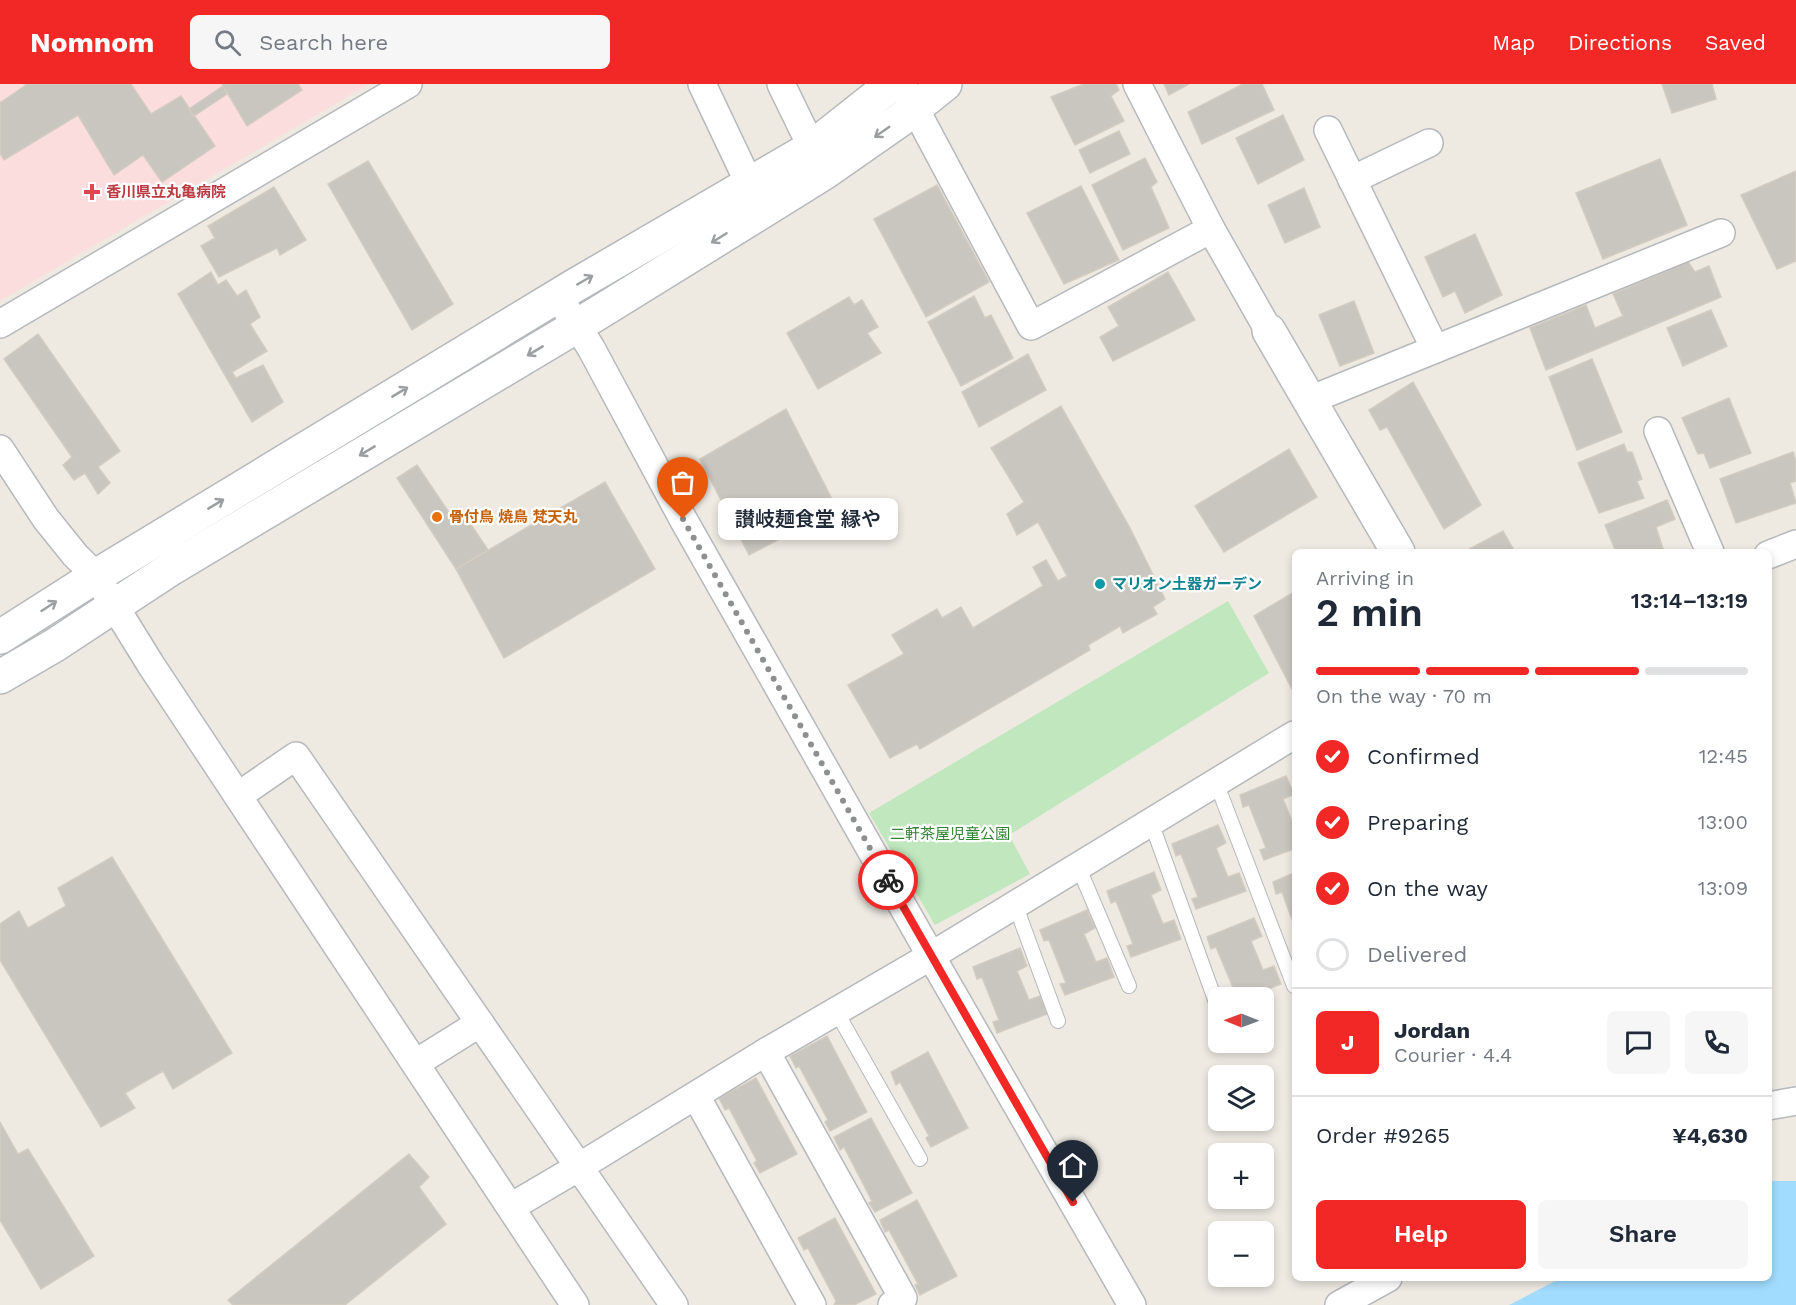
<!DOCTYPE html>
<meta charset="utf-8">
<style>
:root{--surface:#fff;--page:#f6f6f7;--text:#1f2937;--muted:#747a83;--line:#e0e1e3;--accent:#f12825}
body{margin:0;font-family:"Work Sans","Noto Sans JP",sans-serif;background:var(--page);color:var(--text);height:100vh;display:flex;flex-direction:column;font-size:22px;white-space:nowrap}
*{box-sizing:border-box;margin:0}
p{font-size:20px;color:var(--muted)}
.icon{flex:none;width:33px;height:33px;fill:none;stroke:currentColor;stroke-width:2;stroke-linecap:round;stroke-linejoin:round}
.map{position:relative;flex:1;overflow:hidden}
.panel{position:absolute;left:1292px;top:465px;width:480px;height:732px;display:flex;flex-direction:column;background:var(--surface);border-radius:9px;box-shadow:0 3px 9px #0003}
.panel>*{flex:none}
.needle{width:39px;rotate:271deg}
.buttons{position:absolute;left:1208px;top:903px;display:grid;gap:12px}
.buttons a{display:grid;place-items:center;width:66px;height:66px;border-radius:9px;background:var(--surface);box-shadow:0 3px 9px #0003;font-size:30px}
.pin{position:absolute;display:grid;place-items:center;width:51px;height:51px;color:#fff;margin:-62px -26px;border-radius:50% 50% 50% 0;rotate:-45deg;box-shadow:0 0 6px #0007}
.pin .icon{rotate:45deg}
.courier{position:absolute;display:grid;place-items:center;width:60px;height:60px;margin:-30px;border:4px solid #f12825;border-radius:50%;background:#fff;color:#222;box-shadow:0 2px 8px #0007}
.bubble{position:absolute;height:42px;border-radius:9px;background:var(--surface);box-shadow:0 3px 9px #0003;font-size:20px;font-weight:600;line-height:42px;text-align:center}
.overview em{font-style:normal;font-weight:600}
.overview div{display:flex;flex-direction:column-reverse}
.overview{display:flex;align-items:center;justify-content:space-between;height:102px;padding:0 24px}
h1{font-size:39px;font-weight:600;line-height:45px}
.bar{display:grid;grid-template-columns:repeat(4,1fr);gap:9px 6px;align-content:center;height:72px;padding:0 24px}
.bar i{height:8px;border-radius:4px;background:var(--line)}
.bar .current{background:var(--accent)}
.bar p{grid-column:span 4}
.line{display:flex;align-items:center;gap:15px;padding:0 24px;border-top:2px solid var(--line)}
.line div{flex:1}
.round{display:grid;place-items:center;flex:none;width:63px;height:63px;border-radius:9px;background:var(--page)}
ol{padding:0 24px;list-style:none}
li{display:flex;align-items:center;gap:18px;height:66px}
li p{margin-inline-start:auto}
li .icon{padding:6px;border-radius:50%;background:var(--accent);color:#fff;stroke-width:4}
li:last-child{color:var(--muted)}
li i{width:33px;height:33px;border:3px solid var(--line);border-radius:50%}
.button{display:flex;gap:12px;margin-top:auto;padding:12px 24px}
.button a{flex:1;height:69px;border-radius:9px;background:var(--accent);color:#fff;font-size:24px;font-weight:600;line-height:69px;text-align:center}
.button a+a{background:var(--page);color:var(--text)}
header{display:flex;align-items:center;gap:36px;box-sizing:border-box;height:84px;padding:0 30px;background:var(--accent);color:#fff}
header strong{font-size:28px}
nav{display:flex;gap:33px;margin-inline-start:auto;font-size:21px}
.search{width:420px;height:54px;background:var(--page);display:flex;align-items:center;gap:15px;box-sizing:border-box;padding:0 21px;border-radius:9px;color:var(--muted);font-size:22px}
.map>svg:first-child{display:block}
.medical{fill:#fcdddd}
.green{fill:#c0e7bd}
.water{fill:#a1dcff}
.building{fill:#c9c5bf;stroke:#d3ccc0;stroke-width:1.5}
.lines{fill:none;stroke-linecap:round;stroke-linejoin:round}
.service-casing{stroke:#b5b9bd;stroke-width:16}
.minor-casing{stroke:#b5b9bd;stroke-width:30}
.tertiary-casing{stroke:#b5b9bd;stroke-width:36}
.service{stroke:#fff;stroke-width:14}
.minor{stroke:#fff;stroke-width:27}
.tertiary{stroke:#fff;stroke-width:33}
.oneway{stroke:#9c9fa1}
.done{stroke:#8e908f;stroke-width:6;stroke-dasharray:0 10.8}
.route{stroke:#f12825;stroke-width:8}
.health-dot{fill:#e0444e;stroke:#fff;stroke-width:2}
.food-dot{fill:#e8710a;stroke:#fff;stroke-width:2}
.culture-dot{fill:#0f9aa8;stroke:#fff;stroke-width:2}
.labels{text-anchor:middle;stroke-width:4.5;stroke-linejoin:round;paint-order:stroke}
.health-label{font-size:15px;font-weight:bold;fill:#be3a42;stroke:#fff;text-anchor:start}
.food-label{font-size:15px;font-weight:bold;fill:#c56008;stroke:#fff;text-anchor:start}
.culture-label{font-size:15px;font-weight:bold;fill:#0d838f;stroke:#fff;text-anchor:start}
.park-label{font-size:15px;fill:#328530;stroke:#fff}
</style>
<header>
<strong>Nomnom</strong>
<div class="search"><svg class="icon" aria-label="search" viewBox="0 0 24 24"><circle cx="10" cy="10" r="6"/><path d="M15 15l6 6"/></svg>Search here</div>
<nav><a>Map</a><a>Directions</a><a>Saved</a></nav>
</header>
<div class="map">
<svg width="1796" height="1221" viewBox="0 0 1796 1221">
<rect width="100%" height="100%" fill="#eeeae2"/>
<path class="medical" d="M0,0H369L0,217Z"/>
<path class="green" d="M1228,517L1269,589L1009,751L1030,790L935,841L869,729Z"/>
<path class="water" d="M1769,1097H1796V1221H1509L1561,1194H1768Z"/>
<g class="building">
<path d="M25,0H131L151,30L181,12L215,62L162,98L143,71L114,91L78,31L4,76L0,69V19L26,1Z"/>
<path d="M222,0H298L302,6L247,42Z"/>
<path d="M1084,0H1116L1119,6L1111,12L1124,37L1075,61L1051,13Z"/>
<path d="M1164,0H1189L1169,11Z"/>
<path d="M1243,0H1262L1274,26L1202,60L1188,28Z"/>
<path d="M1662,0H1712L1716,15L1672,29Z"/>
<path d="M223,2L227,10L194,32L189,25Z"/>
<path d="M1283,31L1304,76L1258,100L1236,54Z"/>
<path d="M1119,47L1130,70L1090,89L1079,66Z"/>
<path d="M1145,74L1157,98L1151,103L1169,144L1123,166L1092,101Z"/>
<path d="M1660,75L1687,141L1603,175L1576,109Z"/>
<path d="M368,77L453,220L412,246L328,100Z"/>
<path d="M1796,87V177L1777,185L1741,111Z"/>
<path d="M937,101L989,198L926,233L874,135Z"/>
<path d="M1081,102L1119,176L1064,200L1027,129Z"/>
<path d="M274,103L306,156L280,171L277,164L219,193L201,162L215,154L208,142Z"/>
<path d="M1304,104L1320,143L1285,159L1268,121Z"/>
<path d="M1475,150L1502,211L1465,229L1455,207L1443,213L1425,173Z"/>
<path d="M1688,178L1695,188L1709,182L1721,213L1546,286L1530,244L1586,221L1595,244L1623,232L1613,210Z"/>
<path d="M211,188L218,201L226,196L237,212L246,206L260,233L250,240L267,267L232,288L236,294L263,281L283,318L252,338L178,210Z"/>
<path d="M1168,188L1195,236L1113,277L1100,253L1119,242L1108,223Z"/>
<path d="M974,212L985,234L991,231L1013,274L961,302L928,238Z"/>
<path d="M849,213L854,221L862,216L878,243L867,249L881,269L818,305L787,249Z"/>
<path d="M1354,217L1374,269L1340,282L1319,231Z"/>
<path d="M1711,226L1727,262L1683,282L1667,244Z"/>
<path d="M38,250L120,367L98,383L110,399L98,410L85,389L74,396L63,381L72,373L4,275Z"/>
<path d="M1028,270L1046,306L979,343L962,308Z"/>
<path d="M1592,275L1622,348L1577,366L1549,293Z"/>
<path d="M1413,298L1481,421L1444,445L1387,343L1380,346L1369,326Z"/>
<path d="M1729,314L1751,369L1710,384L1704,369L1698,370L1682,334Z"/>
<path d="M1061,322L1130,444L1165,515L1153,523L1157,530L1123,549L1120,542L1088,561L1090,566L920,665L917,660L890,674L848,601L904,570L892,551L937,525L942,534L961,523L973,544L1043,502L1033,483L1046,476L1058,497L1067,492L1038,438L1017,451L1007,430L1024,418L991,364Z"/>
<path d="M786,325L837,425L749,471L700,375Z"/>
<path d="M1624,360L1627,368H1632L1642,395L1637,397L1644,414L1599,429L1578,379Z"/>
<path d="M1289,365L1317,413L1224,468L1195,422Z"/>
<path d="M1793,368L1796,377V397L1790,399L1796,419L1736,439L1720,395Z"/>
<path d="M417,381L454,436L464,430L488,466L456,485L397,394Z"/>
<path d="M605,398L655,485L504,574L456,485Z"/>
<path d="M1667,416L1675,435L1656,443L1664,468H1616L1605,441Z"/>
<path d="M1503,447L1515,468H1464Z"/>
<path d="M1294,508V609L1254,532Z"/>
<path d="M1286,692L1294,710L1283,715L1294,742V765L1264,776L1260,766L1266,764L1249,721L1243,723L1240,711Z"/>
<path d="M1218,741L1226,759L1216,764L1228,793L1239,789L1246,807L1196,825L1192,815L1198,813L1181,770L1176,772L1172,760Z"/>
<path d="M112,773L232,969L173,1005L163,987L125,1009L135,1024L101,1043L0,876V840L19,827L28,844L66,822L58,804Z"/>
<path d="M1154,788L1161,806L1151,811L1163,840L1174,836L1181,855L1131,873L1127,862L1133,860L1116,817L1111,819L1107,807Z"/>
<path d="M1294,789V841L1282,808L1276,810L1273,798Z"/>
<path d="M1087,826L1095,844L1084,850L1096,878L1107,874L1114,893L1065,911L1060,900L1066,899L1049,856L1044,857L1040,846Z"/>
<path d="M1254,834L1262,852L1251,857L1263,886L1274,882L1281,900L1245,914H1229L1227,908L1234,906L1216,863L1211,865L1207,853Z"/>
<path d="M1020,864L1027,882L1017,887L1029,916L1040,912L1047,930L997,949L993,938L999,936L982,893L977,895L973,883Z"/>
<path d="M827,952L867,1028L830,1047L825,1038L828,1036L799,982L796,984L790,972Z"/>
<path d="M928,968L968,1044L931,1063L926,1054L929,1052L900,998L896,1001L891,988Z"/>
<path d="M756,994L797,1070L760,1089L754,1079L757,1077L729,1024L725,1026L719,1014Z"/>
<path d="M871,1034L912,1109L875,1128L869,1119L872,1117L844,1063L840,1066L834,1053Z"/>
<path d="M0,1038L18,1070L28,1065L94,1172L41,1205L0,1136Z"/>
<path d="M409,1070L429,1093L419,1103L446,1140L345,1221H233L228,1216Z"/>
<path d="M917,1116L957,1192L920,1211L915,1201L918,1200L889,1146L885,1148L880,1136Z"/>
<path d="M835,1134L876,1210L854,1221H834L836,1217L808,1164L804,1166L798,1154Z"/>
</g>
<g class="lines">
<g class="service-casing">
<g id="service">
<path d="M1216,698L1294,902"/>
<path d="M1151,738L1218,924"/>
<path d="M1078,782L1129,902"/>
<path d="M1015,820L1058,937"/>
<path d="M836,927L920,1075"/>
</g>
</g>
<g class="minor-casing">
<g id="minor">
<path d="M702,0L758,118"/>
<path d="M781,0L820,80"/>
<path d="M1137,0L1211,145L1269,247"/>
<path d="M905,6L1031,242L1211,145"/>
<path d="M1328,46L1435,265"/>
<path d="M1352,96L1429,59"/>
<path d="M558,212L591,264L683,435L931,872L1132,1221"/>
<path d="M0,240L408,0"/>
<path d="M1310,316L1721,149"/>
<path d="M1658,347L1710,468"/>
<path d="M0,365L46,435L75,471L96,492L151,581L575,1221"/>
<path d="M1768,471L1796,460"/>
<path d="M238,712L296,672L674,1221"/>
<path d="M766,968L903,1214L892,1221"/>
<path d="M416,979L480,939"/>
<path d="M696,1012L812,1221"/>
<path d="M1768,1022L1796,1017"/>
<path d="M511,1123L579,1083L766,968L931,872L1294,651"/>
<path d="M1339,1221L1388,1194"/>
</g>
</g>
<g class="tertiary-casing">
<g id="tertiary">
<path d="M1269,247L1398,468"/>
<path d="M0,553L96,492L574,202L811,64L892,0"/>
<path d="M0,593L55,561L172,484L577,242L763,127L824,89L900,36L945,0"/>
</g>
</g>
<use href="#service" class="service"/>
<use href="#minor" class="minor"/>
<use href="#tertiary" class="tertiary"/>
</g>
<defs><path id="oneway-shaft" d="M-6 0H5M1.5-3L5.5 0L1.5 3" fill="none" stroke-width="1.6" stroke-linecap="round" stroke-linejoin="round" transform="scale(1.5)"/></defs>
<g class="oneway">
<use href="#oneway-shaft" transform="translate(882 48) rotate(145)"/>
<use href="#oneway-shaft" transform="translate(719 154) rotate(148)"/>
<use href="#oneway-shaft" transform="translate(585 196) rotate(-30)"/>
<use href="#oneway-shaft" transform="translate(535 267) rotate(149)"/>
<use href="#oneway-shaft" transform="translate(400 308) rotate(-31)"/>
<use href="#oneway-shaft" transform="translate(367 367) rotate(149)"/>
<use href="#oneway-shaft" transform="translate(216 420) rotate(-31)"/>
<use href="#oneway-shaft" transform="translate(49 522) rotate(-33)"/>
</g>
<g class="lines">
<path class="done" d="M683,435L888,796"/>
<path class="route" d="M888,796L1073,1118"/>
</g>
<path class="health-dot" d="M89 99h6v6h6v6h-6v6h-6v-6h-6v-6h6z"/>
<circle class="food-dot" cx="437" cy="433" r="6"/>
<circle class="culture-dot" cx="1100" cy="500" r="6"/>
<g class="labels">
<g class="health-label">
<text x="106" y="113">香川県立丸亀病院</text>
</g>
<g class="food-label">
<text x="449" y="438">骨付鳥 焼鳥 梵天丸</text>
</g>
<g class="culture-label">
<text x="1112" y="505">マリオン土器ガーデン</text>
</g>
<g class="park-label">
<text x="950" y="755">二軒茶屋児童公園</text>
</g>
</g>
</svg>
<div class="buttons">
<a><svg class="needle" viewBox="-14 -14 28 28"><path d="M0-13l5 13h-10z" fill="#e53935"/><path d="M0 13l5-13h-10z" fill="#747a83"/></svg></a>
<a><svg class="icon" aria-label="layers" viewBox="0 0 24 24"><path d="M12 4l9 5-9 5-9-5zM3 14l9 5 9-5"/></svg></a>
<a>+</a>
<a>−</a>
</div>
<div class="pin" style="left:683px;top:435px;background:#ea580c"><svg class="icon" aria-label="bag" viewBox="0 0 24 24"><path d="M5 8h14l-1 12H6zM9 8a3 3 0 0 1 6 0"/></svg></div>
<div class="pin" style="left:1073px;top:1118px;background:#1f2937"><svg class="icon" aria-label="home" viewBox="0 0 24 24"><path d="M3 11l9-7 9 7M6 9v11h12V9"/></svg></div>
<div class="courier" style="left:888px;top:796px"><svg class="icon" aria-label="bike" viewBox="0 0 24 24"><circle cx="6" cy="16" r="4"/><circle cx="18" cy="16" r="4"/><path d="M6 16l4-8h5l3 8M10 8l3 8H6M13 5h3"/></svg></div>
<div class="bubble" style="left:718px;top:414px;width:180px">讃岐麺食堂 縁や</div>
<section class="panel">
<div class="overview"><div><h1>2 min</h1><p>Arriving in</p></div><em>13:14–13:19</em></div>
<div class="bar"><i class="current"></i><i class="current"></i><i class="current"></i><i></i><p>On the way · 70 m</p></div>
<ol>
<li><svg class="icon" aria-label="check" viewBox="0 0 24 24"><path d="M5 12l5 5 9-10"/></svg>Confirmed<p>12:45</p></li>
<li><svg class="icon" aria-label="check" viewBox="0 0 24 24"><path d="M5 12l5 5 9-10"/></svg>Preparing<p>13:00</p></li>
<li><svg class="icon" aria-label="check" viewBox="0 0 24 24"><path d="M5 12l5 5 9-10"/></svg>On the way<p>13:09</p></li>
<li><i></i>Delivered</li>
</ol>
<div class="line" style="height:108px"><b class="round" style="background:var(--accent);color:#fff">J</b><div><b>Jordan</b><p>Courier · 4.4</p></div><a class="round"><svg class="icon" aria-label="chat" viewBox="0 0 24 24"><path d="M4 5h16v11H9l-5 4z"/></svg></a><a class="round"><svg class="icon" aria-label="phone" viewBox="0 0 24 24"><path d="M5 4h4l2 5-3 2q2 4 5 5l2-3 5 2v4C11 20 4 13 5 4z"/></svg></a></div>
<div class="line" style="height:78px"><div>Order #9265</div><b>¥4,630</b></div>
<div class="button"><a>Help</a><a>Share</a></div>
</section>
</div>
